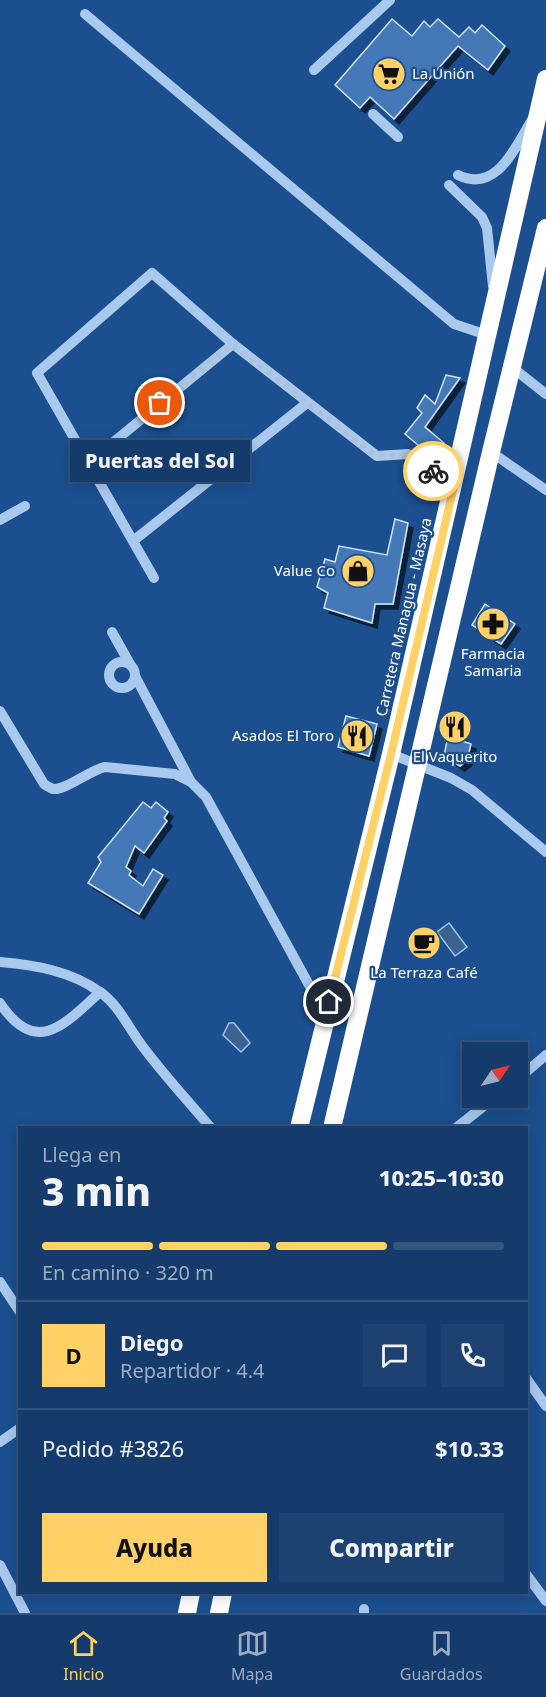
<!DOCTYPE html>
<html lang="es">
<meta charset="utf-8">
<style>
:root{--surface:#143b6b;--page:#1d4271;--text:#f1f3f6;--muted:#9dadc1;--line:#33557e;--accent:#ffd166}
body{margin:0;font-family:"Noto Sans",sans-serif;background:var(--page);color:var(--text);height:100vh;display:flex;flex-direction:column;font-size:22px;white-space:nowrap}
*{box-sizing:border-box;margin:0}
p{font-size:20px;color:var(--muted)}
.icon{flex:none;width:33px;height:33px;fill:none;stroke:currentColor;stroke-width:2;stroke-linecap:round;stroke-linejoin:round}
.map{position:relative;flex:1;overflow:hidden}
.side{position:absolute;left:18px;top:1126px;width:510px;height:468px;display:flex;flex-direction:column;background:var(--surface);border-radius:0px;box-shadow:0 3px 15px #0003,0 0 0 2px var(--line)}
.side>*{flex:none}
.needle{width:39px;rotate:55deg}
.controls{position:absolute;left:462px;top:1042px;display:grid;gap:12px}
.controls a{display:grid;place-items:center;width:66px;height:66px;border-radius:0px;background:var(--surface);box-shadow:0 3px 15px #0003,0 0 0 2px var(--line);font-size:30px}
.pin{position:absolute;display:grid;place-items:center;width:51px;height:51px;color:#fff;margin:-26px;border:3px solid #fff;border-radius:50%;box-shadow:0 2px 6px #0007}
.courier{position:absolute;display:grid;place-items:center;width:60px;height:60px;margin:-30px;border:4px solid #ffd166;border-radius:50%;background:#fff;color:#222;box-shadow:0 2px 8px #0007}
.bubble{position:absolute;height:42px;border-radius:0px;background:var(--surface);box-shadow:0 3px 15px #0003,0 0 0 2px var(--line);font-size:20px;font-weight:800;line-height:42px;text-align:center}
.head em{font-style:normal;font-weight:800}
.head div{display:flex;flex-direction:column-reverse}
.head{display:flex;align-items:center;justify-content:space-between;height:102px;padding:0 24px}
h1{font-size:39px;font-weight:800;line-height:45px}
.bar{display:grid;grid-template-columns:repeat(4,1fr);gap:9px 6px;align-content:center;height:72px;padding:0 24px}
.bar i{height:8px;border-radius:4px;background:var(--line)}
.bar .active{background:var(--accent)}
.bar p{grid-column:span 4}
.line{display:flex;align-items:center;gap:15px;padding:0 24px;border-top:2px solid var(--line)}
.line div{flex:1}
.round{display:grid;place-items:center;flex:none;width:63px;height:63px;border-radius:0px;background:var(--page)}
.cta{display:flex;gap:12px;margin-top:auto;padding:12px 24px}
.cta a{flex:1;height:69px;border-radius:0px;background:var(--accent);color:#111;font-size:24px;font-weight:800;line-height:69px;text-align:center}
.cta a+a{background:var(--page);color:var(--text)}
.tabs{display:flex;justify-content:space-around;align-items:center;height:84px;border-top:2px solid var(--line);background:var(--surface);font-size:16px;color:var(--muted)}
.tabs a{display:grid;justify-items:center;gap:3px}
.tabs .active{color:var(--accent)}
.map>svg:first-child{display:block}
.water{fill:#3c6290;stroke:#9cc4f0;stroke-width:1.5}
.building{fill:#4478b7;stroke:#cfe3fa;stroke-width:1.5;filter:url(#shadow)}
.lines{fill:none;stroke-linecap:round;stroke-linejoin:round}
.minor{stroke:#a9c9ee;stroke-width:10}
.highway{stroke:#fff;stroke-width:18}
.done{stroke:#afc1d8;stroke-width:6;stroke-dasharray:0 10.8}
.route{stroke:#ffd166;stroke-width:8}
.labels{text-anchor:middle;stroke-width:4.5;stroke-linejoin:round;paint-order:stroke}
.poi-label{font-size:15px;fill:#fff;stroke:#1b4f8f}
.street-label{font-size:15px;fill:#fff;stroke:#1b4f8f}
</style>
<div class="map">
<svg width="546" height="1613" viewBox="0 0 546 1613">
<defs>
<filter id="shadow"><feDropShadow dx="5" dy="5" stdDeviation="0" flood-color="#0009"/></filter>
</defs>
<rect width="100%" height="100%" fill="#1b4f8f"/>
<g class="water">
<path d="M449,923L467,947L455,956L437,932Z"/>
<path d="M229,1023H234L250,1043L241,1052L223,1035Z"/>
</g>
<g class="building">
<path d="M392,19L412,36L424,21L430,27L438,19L459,37L469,27L475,33L482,25L505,46L488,70L458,46L394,119L370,97L360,108L335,85Z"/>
<path d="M446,375L460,378L425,427L444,443L432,457L405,434L422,413L417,408L425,395L435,404Z"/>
<path d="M395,519L408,523L393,604H375L372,623L324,608L328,593L317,587L325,559L335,562L339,546L387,555Z"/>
<path d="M485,604L515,624L501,644L472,625Z"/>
<path d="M346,716L377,724L369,756L338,747Z"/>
<path d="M449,731L462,736V741L471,744L467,760L460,766L444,756Z"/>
<path d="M143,802L151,808L156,802L168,812L164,818L167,821L144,853L135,846L126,867L131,871L129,875L143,886L153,869L163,875L139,914L88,883L101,862L98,857Z"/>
</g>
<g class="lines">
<g class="minor">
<path d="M85,14L454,324L487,335"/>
<path d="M314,70L390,0"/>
<path d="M373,114L398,137"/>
<path d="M458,175C497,194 515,147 532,120"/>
<path d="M449,185L482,217L487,228L493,286"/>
<path d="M513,368L546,394"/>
<path d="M491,452L546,490"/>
<path d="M88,463L233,344"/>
<path d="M0,520L25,506"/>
<path d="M133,541L307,403"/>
<path d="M154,578L37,373L152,273L233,344L377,456L408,454L454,486"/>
<path d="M112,632L130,664"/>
<circle cx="122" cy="675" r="13"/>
<path d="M135,676L191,782"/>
<path d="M0,711L44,784C47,786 50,788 53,789C65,791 90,770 105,767L175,774L191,782L206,797L314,994L329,1002"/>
<path d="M391,754L451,778L472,790L546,852"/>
<path d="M0,962C35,965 71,971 100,992C119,1005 129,1029 143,1047C164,1075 188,1101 211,1128"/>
<path d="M0,1003C36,1057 64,1025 100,992"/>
<path d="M518,1079L546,1055"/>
<path d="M456,1128L494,1098"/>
<path d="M0,1282L20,1312"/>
<path d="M526,1378L546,1406"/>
<path d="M0,1442L20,1428"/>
<path d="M0,1565L25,1613"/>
<path d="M526,1574L546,1601"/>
<path d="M364,1609V1613"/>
</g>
<g class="highway">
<path d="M299,1128L391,754L546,79"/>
<path d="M332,1128L491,452L546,228"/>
<path d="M187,1613L191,1593"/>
<path d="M219,1613L223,1593"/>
</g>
</g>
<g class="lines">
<path class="done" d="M160,403L232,344L376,456L408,454L433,471"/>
<path class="route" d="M329,1002L391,754L454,486L433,471"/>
</g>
<defs>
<g id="supermarket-disc" transform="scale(1.725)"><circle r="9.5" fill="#ffd166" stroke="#1b4f8f"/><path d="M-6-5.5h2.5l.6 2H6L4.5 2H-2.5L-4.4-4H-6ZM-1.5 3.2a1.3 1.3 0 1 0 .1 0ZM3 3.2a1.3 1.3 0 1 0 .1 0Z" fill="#111"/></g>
<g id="shop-disc" transform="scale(1.725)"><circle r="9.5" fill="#ffd166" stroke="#1b4f8f"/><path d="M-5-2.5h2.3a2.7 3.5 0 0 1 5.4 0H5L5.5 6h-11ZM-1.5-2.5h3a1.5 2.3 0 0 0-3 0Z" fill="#111"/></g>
<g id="pharmacy-disc" transform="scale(1.725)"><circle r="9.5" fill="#ffd166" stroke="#1b4f8f"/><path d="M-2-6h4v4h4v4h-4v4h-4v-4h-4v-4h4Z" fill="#111"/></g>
<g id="restaurant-disc" transform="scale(1.725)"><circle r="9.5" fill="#ffd166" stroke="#1b4f8f"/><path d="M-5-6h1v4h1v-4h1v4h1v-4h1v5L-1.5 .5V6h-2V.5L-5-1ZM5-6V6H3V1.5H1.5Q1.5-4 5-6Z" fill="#111"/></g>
<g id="cafe-disc" transform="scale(1.725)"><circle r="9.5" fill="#ffd166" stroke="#1b4f8f"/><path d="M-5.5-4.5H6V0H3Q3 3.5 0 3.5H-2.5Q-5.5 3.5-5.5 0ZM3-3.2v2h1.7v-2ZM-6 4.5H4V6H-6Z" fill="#111"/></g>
</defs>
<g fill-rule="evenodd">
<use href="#supermarket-disc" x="389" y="74"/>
<use href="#shop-disc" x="358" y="571"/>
<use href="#pharmacy-disc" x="493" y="624"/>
<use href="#restaurant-disc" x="455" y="727"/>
<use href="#restaurant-disc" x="357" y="736"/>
<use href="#cafe-disc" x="424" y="943"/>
</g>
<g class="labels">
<g class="poi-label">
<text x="412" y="79" text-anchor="start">La Unión</text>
<text x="335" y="576" text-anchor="end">Value Co</text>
<text x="493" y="659">Farmacia<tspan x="493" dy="17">Samaria</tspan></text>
<text x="334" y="741" text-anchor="end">Asados El Toro</text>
<text x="455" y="762">El Vaquerito</text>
<text x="424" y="978">La Terraza Café</text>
</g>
<g class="street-label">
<text transform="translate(404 617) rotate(-77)" y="5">Carretera Managua - Masaya</text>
</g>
</g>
</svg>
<div class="controls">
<a><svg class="needle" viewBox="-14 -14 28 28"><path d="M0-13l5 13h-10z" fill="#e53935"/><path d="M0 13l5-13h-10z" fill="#9dadc1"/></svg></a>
</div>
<div class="pin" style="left:160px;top:403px;background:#ea580c"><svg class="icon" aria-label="bag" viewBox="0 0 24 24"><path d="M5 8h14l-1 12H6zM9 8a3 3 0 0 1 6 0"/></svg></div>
<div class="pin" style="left:329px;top:1002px;background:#1f2937"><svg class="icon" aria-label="home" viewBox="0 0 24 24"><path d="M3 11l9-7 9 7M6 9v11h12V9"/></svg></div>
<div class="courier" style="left:433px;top:471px"><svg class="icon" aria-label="bike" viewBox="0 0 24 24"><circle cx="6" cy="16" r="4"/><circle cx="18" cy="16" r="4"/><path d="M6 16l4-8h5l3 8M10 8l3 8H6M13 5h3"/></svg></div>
<div class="bubble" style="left:70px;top:440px;width:180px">Puertas del Sol</div>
<section class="side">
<div class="head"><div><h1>3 min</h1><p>Llega en</p></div><em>10:25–10:30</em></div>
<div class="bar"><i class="active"></i><i class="active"></i><i class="active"></i><i></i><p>En camino · 320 m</p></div>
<div class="line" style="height:108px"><b class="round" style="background:var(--accent);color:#111">D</b><div><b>Diego</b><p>Repartidor · 4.4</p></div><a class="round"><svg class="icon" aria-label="chat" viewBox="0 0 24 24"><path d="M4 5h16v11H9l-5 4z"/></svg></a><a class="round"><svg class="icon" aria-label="phone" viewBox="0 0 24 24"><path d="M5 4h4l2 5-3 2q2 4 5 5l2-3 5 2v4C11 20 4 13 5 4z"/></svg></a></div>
<div class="line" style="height:78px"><div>Pedido #3826</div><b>$10.33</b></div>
<div class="cta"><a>Ayuda</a><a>Compartir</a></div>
</section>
</div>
<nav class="tabs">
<a class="active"><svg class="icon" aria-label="home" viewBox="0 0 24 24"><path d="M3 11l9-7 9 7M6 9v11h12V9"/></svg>Inicio</a>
<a><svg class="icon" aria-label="map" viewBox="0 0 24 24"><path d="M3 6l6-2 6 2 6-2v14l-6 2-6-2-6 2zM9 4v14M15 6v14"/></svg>Mapa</a>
<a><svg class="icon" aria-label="saved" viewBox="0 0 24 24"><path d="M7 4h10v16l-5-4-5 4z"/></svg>Guardados</a>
</nav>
